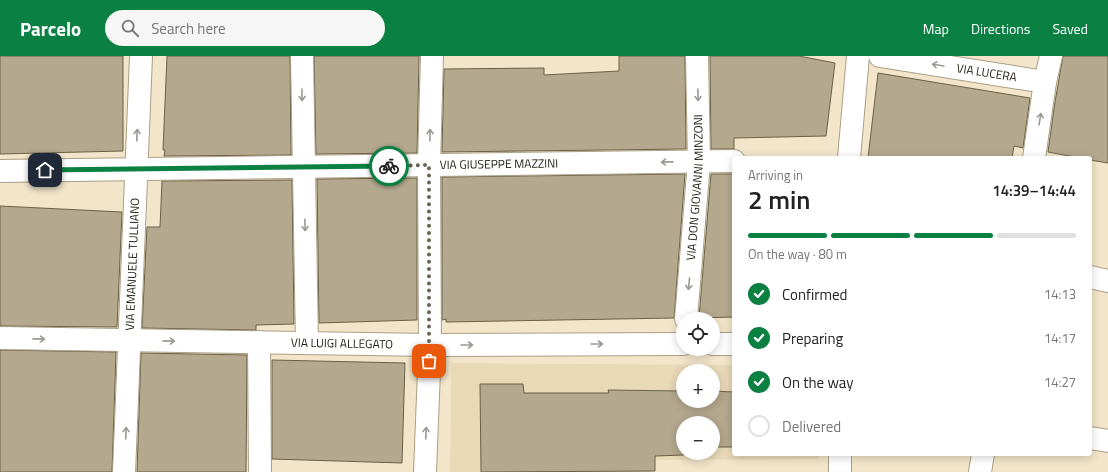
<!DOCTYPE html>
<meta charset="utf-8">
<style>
:root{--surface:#fff;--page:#f6f6f6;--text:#222;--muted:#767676;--line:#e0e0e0;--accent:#0b8043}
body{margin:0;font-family:"Titillium Web",sans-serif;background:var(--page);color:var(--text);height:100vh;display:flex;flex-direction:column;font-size:15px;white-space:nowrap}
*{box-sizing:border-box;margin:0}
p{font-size:13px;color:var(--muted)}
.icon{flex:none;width:22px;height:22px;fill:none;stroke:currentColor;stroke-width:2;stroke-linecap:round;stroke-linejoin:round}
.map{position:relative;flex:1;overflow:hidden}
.details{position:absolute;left:732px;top:100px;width:360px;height:300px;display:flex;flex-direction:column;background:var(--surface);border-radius:4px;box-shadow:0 2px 10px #0003}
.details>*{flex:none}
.fabs{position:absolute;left:676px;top:256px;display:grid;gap:8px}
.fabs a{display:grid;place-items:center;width:44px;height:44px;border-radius:50%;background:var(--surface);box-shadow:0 2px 10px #0003;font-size:20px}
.pin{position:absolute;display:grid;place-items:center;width:34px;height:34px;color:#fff;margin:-17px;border-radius:8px;box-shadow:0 2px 6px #0006}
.courier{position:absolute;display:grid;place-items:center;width:40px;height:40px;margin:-20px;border:3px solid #0b8043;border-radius:50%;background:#fff;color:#222;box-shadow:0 1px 5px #0007}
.summary em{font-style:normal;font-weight:600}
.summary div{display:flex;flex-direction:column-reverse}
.summary{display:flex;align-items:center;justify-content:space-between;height:68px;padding:0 16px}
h1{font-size:26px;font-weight:600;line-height:30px}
.bar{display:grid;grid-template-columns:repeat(4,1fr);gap:6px 4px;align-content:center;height:48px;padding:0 16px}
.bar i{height:5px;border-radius:3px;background:var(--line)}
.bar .current{background:var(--accent)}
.bar p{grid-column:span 4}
ol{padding:0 16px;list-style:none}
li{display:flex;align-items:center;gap:12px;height:44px}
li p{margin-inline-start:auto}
li .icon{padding:4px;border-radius:50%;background:var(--accent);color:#fff;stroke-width:4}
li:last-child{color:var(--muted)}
li i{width:22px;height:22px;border:2px solid var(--line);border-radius:50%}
header{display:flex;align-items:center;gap:24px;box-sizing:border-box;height:56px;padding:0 20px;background:var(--accent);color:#fff}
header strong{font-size:19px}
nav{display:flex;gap:22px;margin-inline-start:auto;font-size:14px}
.search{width:280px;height:36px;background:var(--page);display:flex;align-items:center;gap:10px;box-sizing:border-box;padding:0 14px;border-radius:22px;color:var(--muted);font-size:15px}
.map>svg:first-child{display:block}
.built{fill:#e9d9b7;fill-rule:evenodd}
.building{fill:#b4a88e;stroke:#6b6047}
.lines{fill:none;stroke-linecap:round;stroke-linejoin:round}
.minor-casing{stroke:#ab9f85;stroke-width:24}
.tertiary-casing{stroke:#ab9f85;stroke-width:24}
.minor{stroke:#fff;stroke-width:22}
.tertiary{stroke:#fff;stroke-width:22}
.oneway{stroke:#9b9994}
.done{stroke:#6a6252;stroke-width:4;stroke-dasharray:0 7.2}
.route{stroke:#0b8043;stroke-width:5}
.labels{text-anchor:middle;stroke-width:3;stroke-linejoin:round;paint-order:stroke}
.street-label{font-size:12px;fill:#201c12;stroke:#f2e5c9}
</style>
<header>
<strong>Parcelo</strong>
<div class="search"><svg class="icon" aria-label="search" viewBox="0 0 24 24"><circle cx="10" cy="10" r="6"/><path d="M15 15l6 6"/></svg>Search here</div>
<nav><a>Map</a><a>Directions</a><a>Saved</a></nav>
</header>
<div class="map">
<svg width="1108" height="416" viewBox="0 0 1108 416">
<rect width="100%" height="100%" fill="#f2e5c9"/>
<path class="built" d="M451,307L734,309V398H819V403L653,404V416H450ZM683,315H713V345H683ZM683,367H713V397H683Z"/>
<g class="building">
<path d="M0,0H123V95L0,98Z"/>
<path d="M167,0H290L291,99L164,100L165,94H163Z"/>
<path d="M314,0H419L417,97L316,98Z"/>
<path d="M619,0H685L686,93L442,96L444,13L544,12V19L619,15Z"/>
<path d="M710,0H799L835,7L826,80L734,82V93H711Z"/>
<path d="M1063,0H1108V107L1090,104V102H1080L1048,96L1055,46Z"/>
<path d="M878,17L1030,42L1023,92L1014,90L1012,102H868Z"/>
<path d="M685,118L674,262L446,266V263L442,264V121Z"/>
<path d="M711,118H734V261L699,262Z"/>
<path d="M417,122V264L319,267L317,123Z"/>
<path d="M292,124L294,268L256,269V274L142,272L147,171H160L162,125Z"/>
<path d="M0,150L122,156L117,271L0,270Z"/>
<path d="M0,294L116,296L112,416H0Z"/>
<path d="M141,297L247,299L246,416H137Z"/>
<path d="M272,304L405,307L402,407L272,403Z"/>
<path d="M480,328H523L524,337H609L608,334L683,335V345H713V335L734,336V391H713V367H683L684,399L655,400V415L481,416Z"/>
</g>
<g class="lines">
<g class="minor-casing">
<g id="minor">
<path d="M302,0L307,287"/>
<path id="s1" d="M880,0L1045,26"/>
<path d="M1034,102L1045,26L1051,0"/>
<path id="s2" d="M0,115L734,105"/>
<path d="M1090,221L1108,225"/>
<path id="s3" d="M686,263L699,106L697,0"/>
<path id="s4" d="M0,282L430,289L683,288"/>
<path d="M259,286L260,416"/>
<path d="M713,288H734"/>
<path d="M1090,382L1108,385"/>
<path id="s5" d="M124,416L141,0"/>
<path d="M425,416L430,289L429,109L432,0"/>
<path d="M980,416L983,398"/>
</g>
</g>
<g class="tertiary-casing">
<g id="tertiary">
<path d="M849,102L858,0"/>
<path d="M840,398V416"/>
</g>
</g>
<use href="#minor" class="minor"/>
<use href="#tertiary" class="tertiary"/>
</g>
<defs><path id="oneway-shaft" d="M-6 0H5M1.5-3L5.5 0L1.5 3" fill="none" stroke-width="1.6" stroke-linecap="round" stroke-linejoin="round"/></defs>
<g class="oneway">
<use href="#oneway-shaft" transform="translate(938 9) rotate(-171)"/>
<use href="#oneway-shaft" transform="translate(302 39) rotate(89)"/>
<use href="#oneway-shaft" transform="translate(698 39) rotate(89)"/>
<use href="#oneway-shaft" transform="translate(1040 63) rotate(-81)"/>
<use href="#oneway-shaft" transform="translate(137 79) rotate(-88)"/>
<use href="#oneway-shaft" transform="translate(430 79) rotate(-89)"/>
<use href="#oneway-shaft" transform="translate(667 106) rotate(179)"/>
<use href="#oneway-shaft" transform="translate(305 169) rotate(89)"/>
<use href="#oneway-shaft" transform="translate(689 228) rotate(95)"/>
<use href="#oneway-shaft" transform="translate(39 283) rotate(1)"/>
<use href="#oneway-shaft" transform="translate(169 285) rotate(1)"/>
<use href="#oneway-shaft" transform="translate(597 288)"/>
<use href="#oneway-shaft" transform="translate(467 289)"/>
<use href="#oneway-shaft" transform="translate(126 377) rotate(-88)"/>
<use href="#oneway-shaft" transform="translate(426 377) rotate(-88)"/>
</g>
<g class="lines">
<path class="done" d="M389,110L429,109V305"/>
<path class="route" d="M45,114L389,110"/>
</g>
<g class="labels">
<g class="street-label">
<text dy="4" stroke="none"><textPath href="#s1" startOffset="108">VIA LUCERA</textPath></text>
<text dy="4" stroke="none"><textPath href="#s2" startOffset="499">VIA GIUSEPPE MAZZINI</textPath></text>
<text dy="4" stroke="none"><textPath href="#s3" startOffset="132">VIA DON GIOVANNI MINZONI</textPath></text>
<text dy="4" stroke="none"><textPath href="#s5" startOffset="208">VIA EMANUELE TULLIANO</textPath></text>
<text dy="4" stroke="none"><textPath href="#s4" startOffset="342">VIA LUIGI ALLEGATO</textPath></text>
</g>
</g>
</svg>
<div class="fabs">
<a><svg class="icon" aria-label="locate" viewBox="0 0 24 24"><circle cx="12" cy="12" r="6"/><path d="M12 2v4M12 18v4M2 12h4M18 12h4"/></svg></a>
<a>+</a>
<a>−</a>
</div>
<div class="pin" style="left:429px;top:305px;background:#ea580c"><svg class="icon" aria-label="bag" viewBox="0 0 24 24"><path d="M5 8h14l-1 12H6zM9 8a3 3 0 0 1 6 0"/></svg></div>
<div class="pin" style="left:45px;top:114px;background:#1f2937"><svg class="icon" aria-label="home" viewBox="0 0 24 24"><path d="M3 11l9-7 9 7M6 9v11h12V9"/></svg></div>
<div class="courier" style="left:389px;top:110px"><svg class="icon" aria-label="bike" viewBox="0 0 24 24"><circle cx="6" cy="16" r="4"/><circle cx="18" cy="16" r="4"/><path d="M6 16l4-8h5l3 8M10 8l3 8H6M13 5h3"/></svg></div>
<section class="details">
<div class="summary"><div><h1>2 min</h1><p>Arriving in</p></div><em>14:39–14:44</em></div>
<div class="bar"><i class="current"></i><i class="current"></i><i class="current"></i><i></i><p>On the way · 80 m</p></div>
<ol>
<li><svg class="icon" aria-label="check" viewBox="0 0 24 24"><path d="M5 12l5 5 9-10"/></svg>Confirmed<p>14:13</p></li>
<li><svg class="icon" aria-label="check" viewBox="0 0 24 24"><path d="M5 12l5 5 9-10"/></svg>Preparing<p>14:17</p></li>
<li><svg class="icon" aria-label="check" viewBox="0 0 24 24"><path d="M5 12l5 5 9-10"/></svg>On the way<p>14:27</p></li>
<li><i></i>Delivered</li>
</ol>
</section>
</div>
